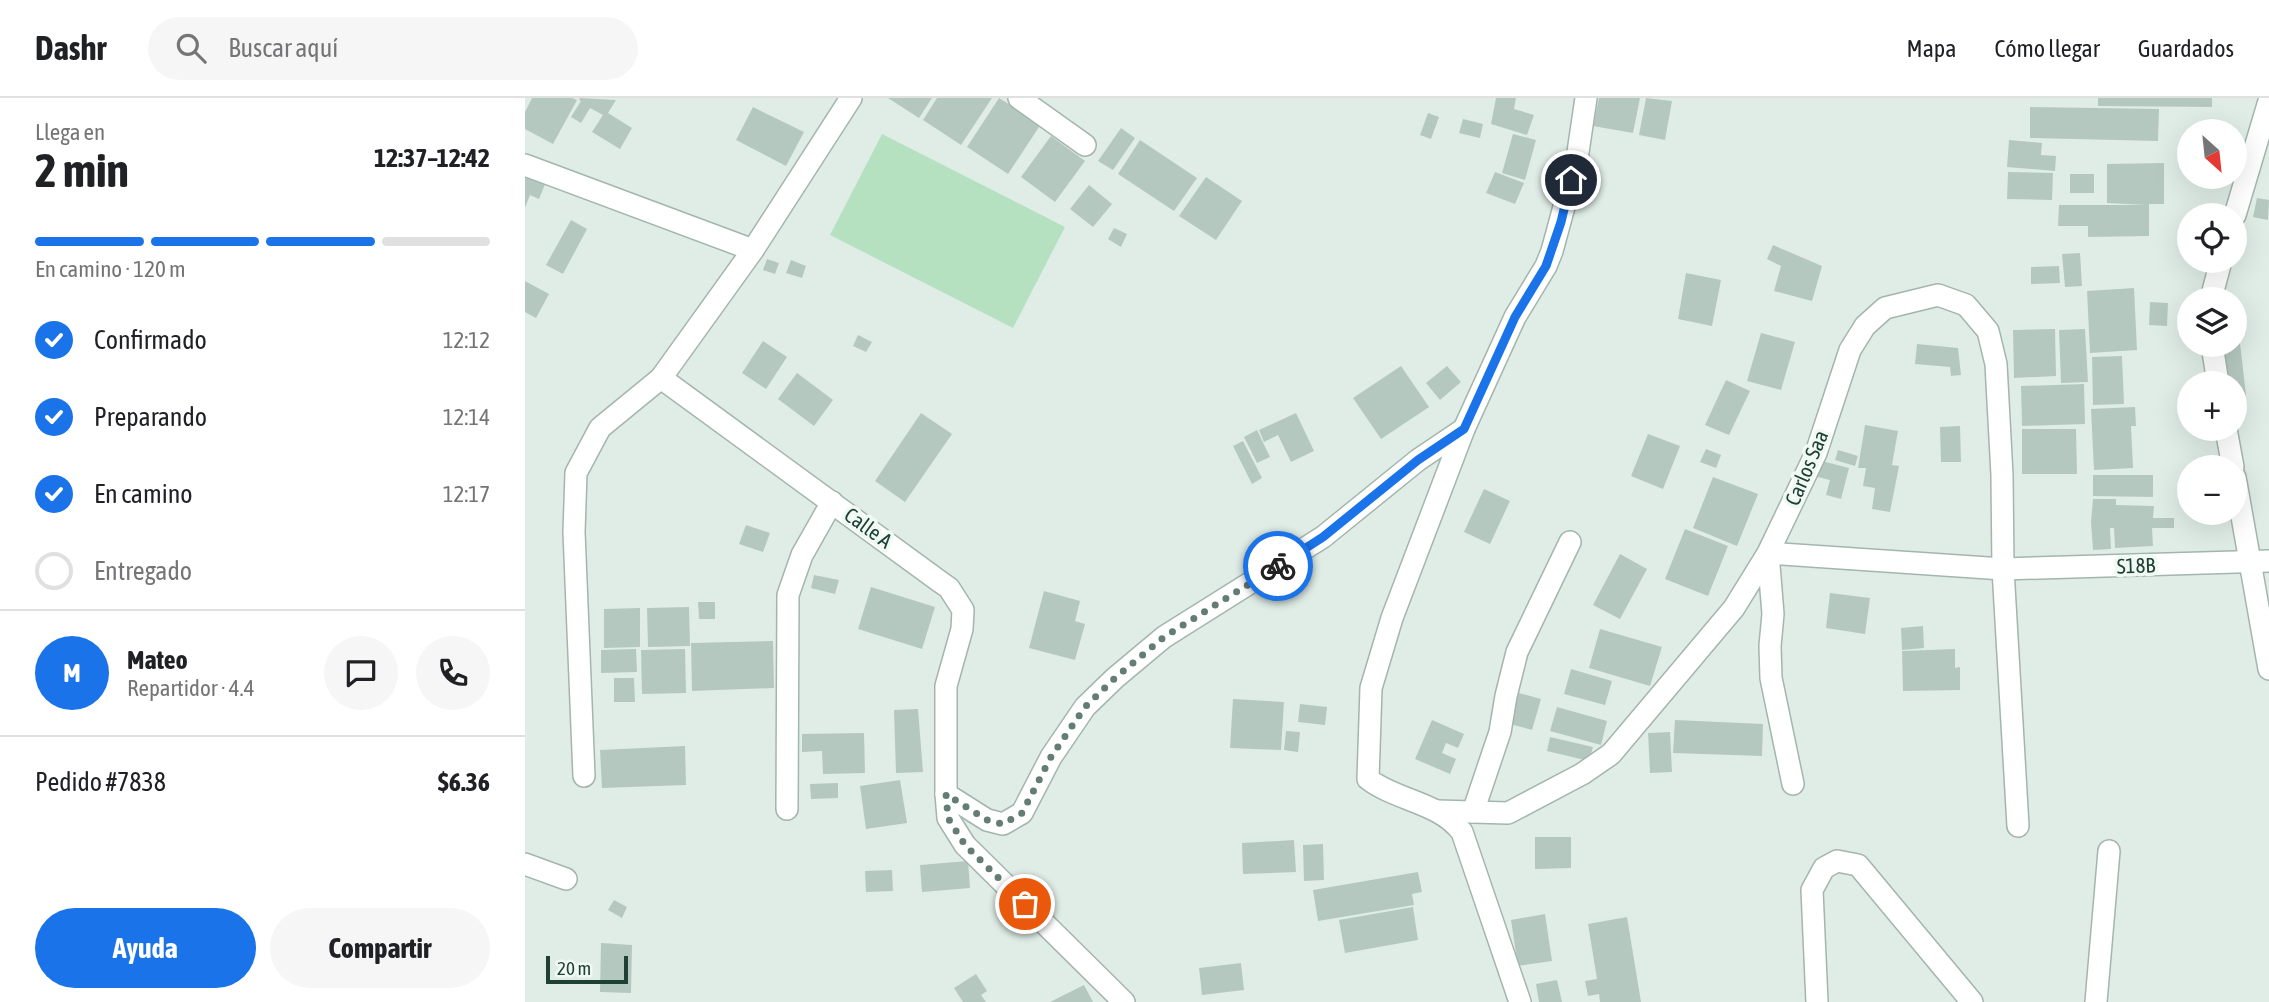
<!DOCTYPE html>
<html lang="es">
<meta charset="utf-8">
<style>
:root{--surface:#fff;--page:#f6f6f6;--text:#202124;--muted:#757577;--line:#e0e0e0;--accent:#1a73e8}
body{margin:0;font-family:"Asap Condensed",sans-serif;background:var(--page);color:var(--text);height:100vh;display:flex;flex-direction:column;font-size:26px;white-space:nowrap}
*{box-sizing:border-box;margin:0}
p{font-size:23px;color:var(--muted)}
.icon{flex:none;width:38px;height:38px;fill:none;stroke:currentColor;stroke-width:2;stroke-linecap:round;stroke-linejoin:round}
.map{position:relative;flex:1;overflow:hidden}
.drawer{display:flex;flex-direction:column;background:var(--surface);width:525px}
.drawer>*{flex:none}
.needle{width:46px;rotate:153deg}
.fabs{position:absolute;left:1652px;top:21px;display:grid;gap:14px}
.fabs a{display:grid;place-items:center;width:70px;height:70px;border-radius:50%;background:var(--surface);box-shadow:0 7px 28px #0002;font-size:35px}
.scale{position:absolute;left:21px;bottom:18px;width:82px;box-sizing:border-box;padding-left:7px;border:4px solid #1f4036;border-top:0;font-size:19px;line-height:24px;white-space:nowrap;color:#1f4036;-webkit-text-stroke:5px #f1f9f5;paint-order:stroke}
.pin{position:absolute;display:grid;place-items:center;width:60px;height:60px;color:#fff;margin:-30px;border:4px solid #fff;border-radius:50%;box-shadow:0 2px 7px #0007}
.courier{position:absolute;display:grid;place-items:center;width:70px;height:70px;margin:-35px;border:5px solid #1a73e8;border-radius:50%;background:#fff;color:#222;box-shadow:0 2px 9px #0007}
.summary em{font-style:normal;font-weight:700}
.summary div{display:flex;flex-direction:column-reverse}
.summary{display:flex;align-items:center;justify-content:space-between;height:119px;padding:0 35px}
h1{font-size:46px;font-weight:700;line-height:52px}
.bar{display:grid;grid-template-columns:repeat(4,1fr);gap:10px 7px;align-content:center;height:84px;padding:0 35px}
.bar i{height:9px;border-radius:5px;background:var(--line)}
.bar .current{background:var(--accent)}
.bar p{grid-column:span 4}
.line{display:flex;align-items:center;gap:18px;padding:0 35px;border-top:2px solid var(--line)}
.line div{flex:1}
.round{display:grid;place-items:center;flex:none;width:74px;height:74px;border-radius:37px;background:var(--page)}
ol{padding:0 35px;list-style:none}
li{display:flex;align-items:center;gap:21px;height:77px}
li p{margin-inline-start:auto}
li .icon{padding:7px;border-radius:50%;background:var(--accent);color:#fff;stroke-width:4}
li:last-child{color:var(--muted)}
li i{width:38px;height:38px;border:4px solid var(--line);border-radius:50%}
.button{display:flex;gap:14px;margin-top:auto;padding:14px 35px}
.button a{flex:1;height:80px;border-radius:42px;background:var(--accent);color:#fff;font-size:28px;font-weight:700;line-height:80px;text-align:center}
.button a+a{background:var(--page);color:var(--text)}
header{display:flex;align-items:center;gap:42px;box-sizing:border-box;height:98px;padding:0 35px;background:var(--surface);border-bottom:2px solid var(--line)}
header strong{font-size:33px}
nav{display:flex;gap:38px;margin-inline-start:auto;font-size:24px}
.search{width:490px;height:63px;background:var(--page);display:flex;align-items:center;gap:18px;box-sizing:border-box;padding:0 24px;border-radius:38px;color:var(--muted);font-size:26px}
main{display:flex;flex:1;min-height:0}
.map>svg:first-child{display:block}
.green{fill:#b6e1c1}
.building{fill:#b5c8c0}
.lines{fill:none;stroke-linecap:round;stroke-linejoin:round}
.minor-casing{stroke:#a2b6ae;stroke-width:24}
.minor{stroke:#fff;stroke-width:21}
.done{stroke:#637d74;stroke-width:7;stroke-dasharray:0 12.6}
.route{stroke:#1a73e8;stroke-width:9}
.labels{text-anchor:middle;stroke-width:7;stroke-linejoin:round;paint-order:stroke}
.street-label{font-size:21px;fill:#1f4036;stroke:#f1f9f5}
</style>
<header>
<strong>Dashr</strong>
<div class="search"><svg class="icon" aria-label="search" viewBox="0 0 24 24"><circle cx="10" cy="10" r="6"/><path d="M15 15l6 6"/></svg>Buscar aquí</div>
<nav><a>Mapa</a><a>Cómo llegar</a><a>Guardados</a></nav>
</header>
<main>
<section class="drawer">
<div class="summary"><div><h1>2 min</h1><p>Llega en</p></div><em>12:37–12:42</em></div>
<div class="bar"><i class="current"></i><i class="current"></i><i class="current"></i><i></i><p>En camino · 120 m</p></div>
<ol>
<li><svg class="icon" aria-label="check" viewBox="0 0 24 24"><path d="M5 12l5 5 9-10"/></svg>Confirmado<p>12:12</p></li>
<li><svg class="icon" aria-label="check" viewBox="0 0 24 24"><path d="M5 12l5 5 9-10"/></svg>Preparando<p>12:14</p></li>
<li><svg class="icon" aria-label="check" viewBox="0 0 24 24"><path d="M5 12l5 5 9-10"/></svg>En camino<p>12:17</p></li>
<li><i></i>Entregado</li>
</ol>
<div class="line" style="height:126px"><b class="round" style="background:var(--accent);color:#fff">M</b><div><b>Mateo</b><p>Repartidor · 4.4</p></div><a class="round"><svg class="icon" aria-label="chat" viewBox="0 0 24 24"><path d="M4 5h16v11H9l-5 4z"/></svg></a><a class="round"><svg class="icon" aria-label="phone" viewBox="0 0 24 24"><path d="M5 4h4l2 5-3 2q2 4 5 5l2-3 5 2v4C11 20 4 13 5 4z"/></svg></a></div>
<div class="line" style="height:91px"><div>Pedido #7838</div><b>$6.36</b></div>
<div class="button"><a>Ayuda</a><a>Compartir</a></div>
</section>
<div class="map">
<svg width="1744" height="904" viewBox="0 0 1744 904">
<rect width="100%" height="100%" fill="#e0ede7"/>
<path class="green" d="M357,36L540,129L488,230L305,137Z"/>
<g class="building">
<path d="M7,0H47L52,2L28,46L0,31V14Z"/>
<path d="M55,0L91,2L83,15L107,30L95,51L67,34L78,17L65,10L56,25L46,19L56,3L54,2Z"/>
<path d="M363,0H407L394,20Z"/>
<path d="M412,0H467L436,47L398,22Z"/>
<path d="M474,0L516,26L483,76L442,49Z"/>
<path d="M971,0H991L989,11L1009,17L1002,37L966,26Z"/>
<path d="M1074,0H1115L1108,35L1068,28Z"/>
<path d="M1121,0L1147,3L1140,42L1114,37Z"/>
<path d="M1573,0H1687V9L1573,8Z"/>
<path d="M228,9L279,34L261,68L211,42Z"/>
<path d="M1505,9L1634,11L1633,43L1505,40Z"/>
<path d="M903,15L914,19L906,41L895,37Z"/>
<path d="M938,21L958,26L955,40L934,35Z"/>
<path d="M596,30L610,40L588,72L573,63Z"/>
<path d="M988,36L1011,42L1000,82L977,75Z"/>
<path d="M526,38L560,63L530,104L496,79Z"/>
<path d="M615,42L672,80L649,113L593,76Z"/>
<path d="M1484,42L1517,45L1516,57L1531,58L1530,73L1482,69Z"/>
<path d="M1639,65V106H1624V138L1563,139V128H1533L1534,107H1620L1582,105V66Z"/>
<path d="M970,74L999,85L990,106L961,95Z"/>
<path d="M1483,74L1528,75L1527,102L1482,101Z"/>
<path d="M0,76L21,84L14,101L5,97L0,110Z"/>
<rect x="1545" y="76" width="24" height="19"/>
<path d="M681,79L717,103L691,142L654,118Z"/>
<path d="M564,87L587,106L568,129L545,111Z"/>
<path d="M1732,100L1744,102L1743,122L1728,119Z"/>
<path d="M46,122L62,131L38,176L21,167Z"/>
<path d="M589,130L602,136L596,149L583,141Z"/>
<path d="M1248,147L1297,168L1287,203L1249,193L1256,168L1242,161Z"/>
<path d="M1555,155L1557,188L1540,189L1537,156Z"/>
<path d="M242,161L254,165L250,176L238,172Z"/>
<path d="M266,162L281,168L277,180L261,175Z"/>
<path d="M1534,168L1535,185L1506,186V169Z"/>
<path d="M1161,175L1196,182L1187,228L1153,221Z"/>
<path d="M0,183L24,196L11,220L0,214Z"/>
<path d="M1609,190L1612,252L1565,255L1562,193Z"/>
<path d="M1625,204L1643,205L1642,228L1624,227Z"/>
<path d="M1530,231L1531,278L1489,280L1488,232Z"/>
<path d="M1560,231L1563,284L1536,285L1534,232Z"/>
<path d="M1236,235L1270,244L1256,292L1222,283Z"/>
<path d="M333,237L347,244L341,254L328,248Z"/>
<path d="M1710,237H1714L1721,297L1710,299V285H1700L1695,247H1710Z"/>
<path d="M238,243L262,259L241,291L217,275Z"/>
<path d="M1392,246L1433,250L1436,277L1426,278L1425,269L1390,266Z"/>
<path d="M1597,258L1599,306L1568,307L1567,259Z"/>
<path d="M876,268L904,309L856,341L828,300Z"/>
<path d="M922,268L936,284L915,302L901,285Z"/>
<path d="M272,275L308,302L289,328L253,301Z"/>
<path d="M1201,282L1225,293L1204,337L1180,327Z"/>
<path d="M1559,286L1560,326L1497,328L1496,288Z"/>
<path d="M1610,309L1611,328H1606L1608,370L1569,372L1566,311Z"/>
<path d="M396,315L427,336L380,404L350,383Z"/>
<path d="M771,315L789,353L766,364L753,337L739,344L734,332Z"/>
<path d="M1340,327L1373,333L1367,367L1374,368L1365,414L1347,411L1350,390L1338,388L1341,370H1333Z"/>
<path d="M1435,328L1436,364H1416L1415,329Z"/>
<path d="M1497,331H1551L1552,376H1497Z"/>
<path d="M732,332L745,359L732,365L719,339Z"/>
<path d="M1123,336L1155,348L1138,391L1106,378Z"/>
<path d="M718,343L737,380L727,386L708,348Z"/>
<path d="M1181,351L1196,357L1191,370L1175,364Z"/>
<path d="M1313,352L1333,358L1330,368L1310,362Z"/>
<path d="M1293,362L1324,370L1316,401L1301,397L1305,382L1289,378Z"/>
<path d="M1568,377H1628V399L1568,398Z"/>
<path d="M1188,379L1233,396L1212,448L1168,430Z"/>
<path d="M959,391L985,403L965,446L939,434Z"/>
<path d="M1568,401H1591V407L1629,408L1628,420H1649V430H1627L1628,448L1590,450L1589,430H1585L1586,451L1568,452L1566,424Z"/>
<path d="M221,427L245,435L238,454L214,446Z"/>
<path d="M1160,431L1203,448L1183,498L1140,481Z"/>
<path d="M1095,456L1122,471L1095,521L1068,507Z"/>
<path d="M289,477L314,482L310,496L286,490Z"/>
<path d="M346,489L410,509L397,551L333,531Z"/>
<path d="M519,493L555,503L550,523L560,526L550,562L504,550Z"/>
<path d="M1305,495L1345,500L1340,536L1301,530Z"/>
<path d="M173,504H190V521H174Z"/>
<path d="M164,509L165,548L123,549L122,510Z"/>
<path d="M115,510V549L79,550V511Z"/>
<path d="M1398,528L1399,550L1377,552L1376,530Z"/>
<path d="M1075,531L1137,549L1125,588L1064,570Z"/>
<path d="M248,543L249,590L167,593L166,545Z"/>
<path d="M111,551L112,574L76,575V552Z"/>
<path d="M160,551L161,595L117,596L116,552Z"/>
<path d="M1430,551V570L1435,569V592L1378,593L1377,553Z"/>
<path d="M1046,571L1087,583L1080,607L1039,596Z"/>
<path d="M89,580H109L110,604H89Z"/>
<path d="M994,595L1016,601L1007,632L985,626Z"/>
<path d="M708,601L759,604L756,652L705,650Z"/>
<path d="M775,606L802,609L800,627L773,624Z"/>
<path d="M1032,609L1082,623L1076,647L1025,633Z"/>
<path d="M393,611L398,674L371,675L369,612Z"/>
<path d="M907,622L939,636L933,650L921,645L917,655L931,661L925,676L890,661Z"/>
<path d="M1150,622L1238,626L1237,658L1148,655Z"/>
<path d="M761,633L775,634L773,654L759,652Z"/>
<path d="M1145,634L1147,674L1125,675L1123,635Z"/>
<path d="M339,635L340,675L298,676L297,653L277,654V636Z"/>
<path d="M1025,639L1068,649L1064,663L1022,653Z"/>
<path d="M160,648L161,687L77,690L75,652Z"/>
<path d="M375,682L382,725L341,731L335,688Z"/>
<path d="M313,685V700L286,701L285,686Z"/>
<path d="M1010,739H1046V770L1010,771Z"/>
<path d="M769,742L771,774L718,776L717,745Z"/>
<path d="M798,746L799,782L779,783L778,747Z"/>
<path d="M443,763L445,790L397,794L395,767Z"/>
<path d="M367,772L368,793L341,794L340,773Z"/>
<path d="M893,774L897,794L887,796L889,807L793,823L788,792Z"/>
<path d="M89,802L102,809L97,820L83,812Z"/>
<path d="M888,809L893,842L820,855L814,822Z"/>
<path d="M1020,816L1027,863L993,868L986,822Z"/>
<path d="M1102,819L1116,904H1075L1074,896L1063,898L1060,883L1072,881L1063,826Z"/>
<path d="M76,845L107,847L106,895L75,894Z"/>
<path d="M716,865L719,892L677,897L674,870Z"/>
<path d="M451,876L462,893L456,897L461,904H438L429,890Z"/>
<path d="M1032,882L1037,904H1014L1011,886Z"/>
<path d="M559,887L568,904H525Z"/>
</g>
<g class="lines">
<g class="minor-casing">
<g id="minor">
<path d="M494,0L560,47"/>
<path d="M0,67L228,152"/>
<path d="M1710,117L1744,3"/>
<path d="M1688,201V193L1696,163"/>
<path d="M1687,247L1693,285"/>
<path d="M136,280L414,483L424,490L438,512L437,531L421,588V696L423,720L440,747L599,904"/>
<path d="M1701,331L1708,369"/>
<path d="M1710,379L1744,571"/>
<path d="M59,678L49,434L51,375L75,330L136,280L228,152L326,0"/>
<path d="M1268,686L1246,580L1245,548L1248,516L1243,455L1478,471L1744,463"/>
<path d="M421,696L462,722L478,726L497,715L526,659L560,609L590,580L639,539L798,439L893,362L939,331"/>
<path d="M262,711L263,497L277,457L307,404"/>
<path d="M912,713L983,715L1057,676L1086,656L1209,510L1243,455L1291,355L1325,252L1340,228L1360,210L1413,197L1441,207L1463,233L1471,266L1477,377L1478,471L1493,728"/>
<path d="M948,714L975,634L981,598L992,554L1045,444"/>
<path d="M0,766L41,781"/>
<path d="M995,904L937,734C914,704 872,703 843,681L846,590L867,520L939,331L990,219L1021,168L1027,153L1052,61L1061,0"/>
<path d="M1292,904L1287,792L1299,770L1312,763L1333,767L1447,904"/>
<path d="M1571,904L1584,753"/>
</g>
</g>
<use href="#minor" class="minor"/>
</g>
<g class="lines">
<path class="done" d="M500,806L440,747L423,720L421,696L462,722L478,726L497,715L526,659L560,609L590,580L639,539L753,468"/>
<path class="route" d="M753,468L798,439L893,362L939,331L990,219L1021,168L1036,124L1046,82"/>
</g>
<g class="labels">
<g class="street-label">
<text transform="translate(1282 370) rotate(-67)" y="7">Carlos Saa</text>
<text transform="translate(343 430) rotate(36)" y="7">Calle A</text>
<text transform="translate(1611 468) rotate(-2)" y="7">S18B</text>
</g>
</g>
</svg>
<div class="fabs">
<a><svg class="needle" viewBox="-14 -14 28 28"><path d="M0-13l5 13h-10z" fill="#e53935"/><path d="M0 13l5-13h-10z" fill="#757577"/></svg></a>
<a><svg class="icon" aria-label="locate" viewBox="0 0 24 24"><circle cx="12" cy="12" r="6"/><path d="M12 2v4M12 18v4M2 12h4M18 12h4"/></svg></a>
<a><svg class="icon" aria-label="layers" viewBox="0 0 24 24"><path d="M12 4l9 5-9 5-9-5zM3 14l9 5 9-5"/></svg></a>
<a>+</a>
<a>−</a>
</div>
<div class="scale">20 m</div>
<div class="pin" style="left:500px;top:806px;background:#ea580c"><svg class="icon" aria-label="bag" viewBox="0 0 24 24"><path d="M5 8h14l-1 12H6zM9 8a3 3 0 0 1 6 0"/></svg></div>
<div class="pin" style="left:1046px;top:82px;background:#1f2937"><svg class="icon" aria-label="home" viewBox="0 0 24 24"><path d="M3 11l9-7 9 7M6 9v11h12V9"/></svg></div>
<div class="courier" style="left:753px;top:468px"><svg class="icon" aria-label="bike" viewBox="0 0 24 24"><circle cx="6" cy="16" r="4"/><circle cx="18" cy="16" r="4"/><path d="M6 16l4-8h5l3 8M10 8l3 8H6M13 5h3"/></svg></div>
</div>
</main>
